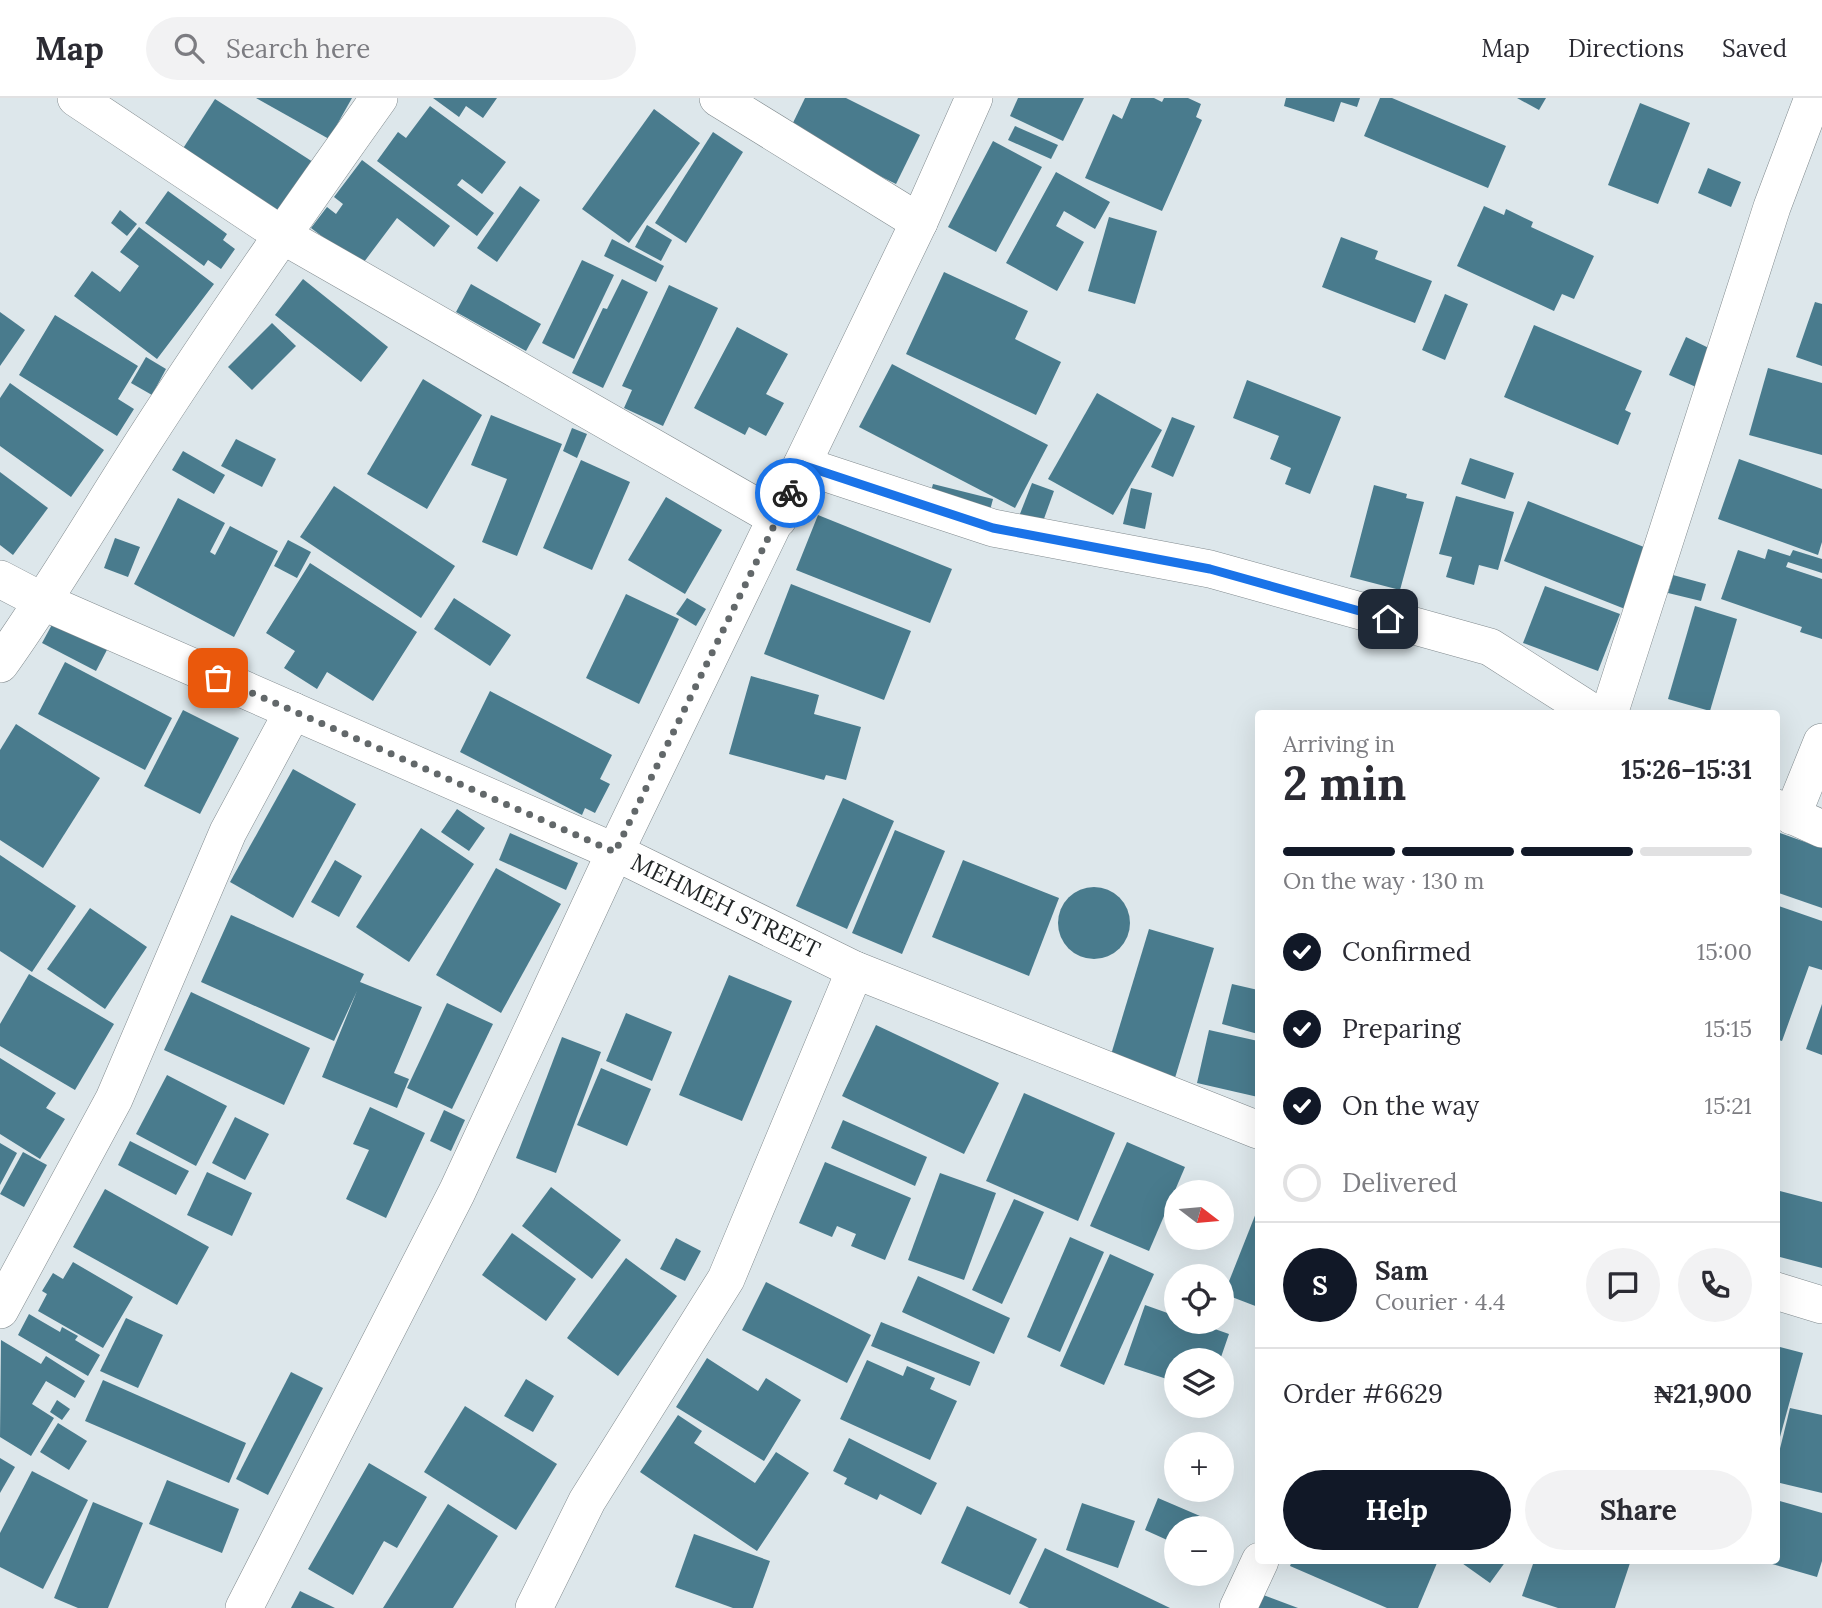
<!DOCTYPE html>
<meta charset="utf-8">
<style>
:root{--surface:#fff;--page:#f2f2f3;--text:#2b2b33;--muted:#7c7c81;--line:#e1e1e2;--accent:#111827}
body{margin:0;font-family:Lora,serif;background:var(--page);color:var(--text);height:100vh;display:flex;flex-direction:column;font-size:26px;white-space:nowrap}
*{box-sizing:border-box;margin:0}
p{font-size:23px;color:var(--muted)}
.icon{flex:none;width:38px;height:38px;fill:none;stroke:currentColor;stroke-width:2;stroke-linecap:round;stroke-linejoin:round}
.map{position:relative;flex:1;overflow:hidden}
.panel{position:absolute;left:1255px;top:612px;width:525px;height:854px;display:flex;flex-direction:column;background:var(--surface);border-radius:7px;box-shadow:0 7px 28px #0002}
.panel>*{flex:none}
.needle{width:46px;rotate:106deg}
.tools{position:absolute;left:1164px;top:1082px;display:grid;gap:14px}
.tools a{display:grid;place-items:center;width:70px;height:70px;border-radius:50%;background:var(--surface);box-shadow:0 7px 28px #0002;font-size:35px}
.pin{position:absolute;display:grid;place-items:center;width:60px;height:60px;color:#fff;margin:-30px;border-radius:14px;box-shadow:0 4px 10px #0006}
.courier{position:absolute;display:grid;place-items:center;width:70px;height:70px;margin:-35px;border:5px solid #1a73e8;border-radius:50%;background:#fff;color:#222;box-shadow:0 2px 9px #0007}
.summary em{font-style:normal;font-weight:800}
.summary div{display:flex;flex-direction:column-reverse}
.summary{display:flex;align-items:center;justify-content:space-between;height:119px;padding:0 28px}
h1{font-size:46px;font-weight:800;line-height:52px}
.bar{display:grid;grid-template-columns:repeat(4,1fr);gap:10px 7px;align-content:center;height:84px;padding:0 28px}
.bar i{height:9px;border-radius:5px;background:var(--line)}
.bar .active{background:var(--accent)}
.bar p{grid-column:span 4}
.line{display:flex;align-items:center;gap:18px;padding:0 28px;border-top:2px solid var(--line)}
.line div{flex:1}
.round{display:grid;place-items:center;flex:none;width:74px;height:74px;border-radius:37px;background:var(--page)}
ol{padding:0 28px;list-style:none}
li{display:flex;align-items:center;gap:21px;height:77px}
li p{margin-inline-start:auto}
li .icon{padding:7px;border-radius:50%;background:var(--accent);color:#fff;stroke-width:4}
li:last-child{color:var(--muted)}
li i{width:38px;height:38px;border:4px solid var(--line);border-radius:50%}
.primary-button{display:flex;gap:14px;margin-top:auto;padding:14px 28px}
.primary-button a{flex:1;height:80px;border-radius:42px;background:var(--accent);color:#fff;font-size:28px;font-weight:800;line-height:80px;text-align:center}
.primary-button a+a{background:var(--page);color:var(--text)}
header{display:flex;align-items:center;gap:42px;box-sizing:border-box;height:98px;padding:0 35px;background:var(--surface);border-bottom:2px solid var(--line)}
header strong{font-size:33px}
nav{display:flex;gap:38px;margin-inline-start:auto;font-size:24px}
.search{width:490px;height:63px;background:var(--page);display:flex;align-items:center;gap:18px;box-sizing:border-box;padding:0 24px;border-radius:38px;color:var(--muted);font-size:26px}
.map>svg:first-child{display:block}
.building{fill:#497b8d}
.lines{fill:none;stroke-linecap:round;stroke-linejoin:round}
.minor-casing{stroke:#818a8e;stroke-width:38}
.minor{stroke:#fff;stroke-width:37}
.done{stroke:#62686a;stroke-width:7;stroke-dasharray:0 12.6}
.route{stroke:#1a73e8;stroke-width:9}
.labels{text-anchor:middle;stroke-width:5;stroke-linejoin:round;paint-order:stroke}
.street-label{font-size:24px;fill:#1f2324;stroke:#fff}
</style>
<header>
<strong>Map</strong>
<div class="search"><svg class="icon" aria-label="search" viewBox="0 0 24 24"><circle cx="10" cy="10" r="6"/><path d="M15 15l6 6"/></svg>Search here</div>
<nav><a>Map</a><a>Directions</a><a>Saved</a></nav>
</header>
<div class="map">
<svg width="1822" height="1510" viewBox="0 0 1822 1510">
<rect width="100%" height="100%" fill="#dde7eb"/>
<g class="building">
<path d="M256,0H352L329,41Z"/>
<path d="M433,0H497L483,20L466,8L459,19Z"/>
<path d="M805,0H846L920,37L896,86L789,33Z"/>
<path d="M1018,0H1084L1063,43L1010,18Z"/>
<path d="M1131,0H1154L1162,4L1164,0H1188L1201,6L1196,19L1202,22L1162,113L1085,80L1113,16L1122,21Z"/>
<path d="M1286,0H1360L1357,9L1341,4L1334,24L1284,8Z"/>
<path d="M1380,0H1392L1506,48L1488,90L1364,38Z"/>
<path d="M1517,0H1546L1539,12Z"/>
<path d="M215,1L313,64L279,116L182,52Z"/>
<path d="M1640,5L1690,25L1658,106L1608,87Z"/>
<path d="M430,8L506,64L482,96L462,81L457,87L494,115L477,138L377,63L398,34L406,40Z"/>
<path d="M654,11L700,45L629,145L582,111Z"/>
<path d="M1015,28L1058,47L1051,61L1008,42Z"/>
<path d="M713,34L743,54L686,145L655,125Z"/>
<path d="M993,43L1042,69L996,154L948,129Z"/>
<path d="M362,62L450,128L434,149L397,120L361,168L311,130L327,109L336,116L343,106L334,99Z"/>
<path d="M1708,70L1741,84L1731,109L1698,95Z"/>
<path d="M1056,74L1110,104L1095,131L1064,113L1056,128L1084,144L1057,193L1006,165Z"/>
<path d="M520,88L540,102L497,164L477,150Z"/>
<path d="M168,93L227,136L223,142L235,151L221,171L208,162L204,168L145,125Z"/>
<path d="M1484,108L1504,117L1506,111L1533,124L1531,129L1594,158L1574,201L1562,196L1554,213L1457,168Z"/>
<path d="M120,112L137,126L127,138L111,125Z"/>
<path d="M1109,119L1157,133L1135,206L1088,193Z"/>
<path d="M647,127L672,142L661,163L635,149Z"/>
<path d="M139,129L214,186L157,261L74,198L92,173L120,194L139,168L120,154Z"/>
<path d="M1341,139L1378,153L1375,161L1432,183L1415,225L1322,189Z"/>
<path d="M612,141L664,168L656,184L604,158Z"/>
<path d="M582,162L614,177L574,261L542,245Z"/>
<path d="M944,174L1028,213L1015,241L1061,264L1036,317L906,256Z"/>
<path d="M303,181L388,249L361,284L275,217Z"/>
<path d="M622,181L648,194L603,290L572,275L603,210L607,211Z"/>
<path d="M471,186L541,226L526,253L456,214Z"/>
<path d="M669,187L718,210L663,328L624,310L632,292L622,288Z"/>
<path d="M1445,196L1468,206L1445,262L1422,252Z"/>
<path d="M1815,204L1822,206V268L1796,259Z"/>
<path d="M0,214L25,232L0,268Z"/>
<path d="M55,217L138,268L118,301L134,311L117,338L19,277Z"/>
<path d="M272,225L296,248L252,292L228,269Z"/>
<path d="M1534,227L1642,273L1625,312L1631,315L1618,347L1504,299Z"/>
<path d="M737,229L788,256L766,296L784,305L766,338L749,329L745,337L694,310Z"/>
<path d="M1686,239L1713,252L1696,289L1669,277Z"/>
<path d="M146,259L166,271L152,297L131,285Z"/>
<path d="M892,266L1048,347L1015,410L859,329Z"/>
<path d="M1768,270L1822,285V357L1749,337Z"/>
<path d="M423,281L482,317L427,411L367,376Z"/>
<path d="M1247,282L1341,319L1310,396L1285,386L1291,370L1270,361L1279,338L1233,320Z"/>
<path d="M10,285L104,352L71,399L0,348V300Z"/>
<path d="M1097,295L1162,332L1113,417L1048,381Z"/>
<path d="M491,317L562,346L517,458L482,444L507,381L471,367Z"/>
<path d="M1172,319L1195,328L1173,379L1151,369Z"/>
<path d="M572,330L587,336L577,360L563,353Z"/>
<path d="M236,341L276,361L262,389L221,368Z"/>
<path d="M183,353L225,377L214,396L172,372Z"/>
<path d="M1470,360L1514,375L1505,401L1461,386Z"/>
<path d="M1739,361L1822,391V444L1818,457L1718,421Z"/>
<path d="M581,362L630,384L592,472L543,450Z"/>
<path d="M0,374L48,410L13,457L0,447Z"/>
<path d="M1032,385L1054,393L1041,429L1018,421Z"/>
<path d="M933,386L993,401L988,420L928,404Z"/>
<path d="M1374,387L1407,396L1406,400L1424,404L1400,492L1350,479Z"/>
<path d="M334,388L455,468L421,520L300,439Z"/>
<path d="M1131,390L1152,395L1145,431L1123,426Z"/>
<path d="M1456,398L1514,414L1498,472L1479,467L1474,487L1446,479L1452,459L1439,456Z"/>
<path d="M666,399L722,432L685,496L628,462Z"/>
<path d="M178,400L225,425L210,454L215,457L230,428L278,453L234,539L134,486Z"/>
<path d="M1528,403L1649,451L1625,511L1504,463Z"/>
<path d="M818,417L952,471L930,525L796,472Z"/>
<path d="M115,440L140,449L128,479L104,470Z"/>
<path d="M288,442L311,454L297,480L274,468Z"/>
<path d="M1768,451L1790,458L1793,452L1822,461V475L1788,464L1786,469L1822,481V541L1800,534L1802,529L1721,501L1738,452L1765,461Z"/>
<path d="M310,465L417,534L373,603L327,574L317,591L284,570L295,553L266,535Z"/>
<path d="M1673,477L1706,486L1701,503L1668,495Z"/>
<path d="M791,486L911,533L884,602L764,556Z"/>
<path d="M1545,488L1620,516L1598,573L1523,545Z"/>
<path d="M626,496L679,521L639,606L586,580Z"/>
<path d="M454,500L511,537L490,568L434,531Z"/>
<path d="M687,500L706,511L696,528L676,516Z"/>
<path d="M1695,508L1737,521L1710,613L1668,601Z"/>
<path d="M55,521L109,548L96,573L42,545Z"/>
<path d="M65,564L172,620L145,672L38,616Z"/>
<path d="M751,578L819,597L814,616L861,629L846,682L826,677L824,682L729,656Z"/>
<path d="M490,593L612,657L600,681L610,686L595,715L585,710L582,717L460,654Z"/>
<path d="M183,612L239,640L200,716L144,688Z"/>
<path d="M16,626L100,680L43,770L0,742V652Z"/>
<path d="M293,671L356,706L293,820L230,784Z"/>
<path d="M843,700L894,723L847,831L796,808Z"/>
<path d="M457,711L485,730L469,753L441,734Z"/>
<path d="M421,730L474,766L409,864L356,829Z"/>
<path d="M895,732L945,753L902,856L852,835Z"/>
<path d="M510,735L578,765L566,792L499,762Z"/>
<path d="M1780,735L1822,750V810L1776,794V744Z"/>
<path d="M0,757L76,808L32,874L0,853Z"/>
<path d="M335,762L362,778L339,819L311,804Z"/>
<path d="M963,762L1059,800L1029,878L932,839Z"/>
<path d="M496,770L561,806L501,915L436,877Z"/>
<circle cx="1094" cy="825" r="36"/>
<path d="M1776,807L1822,823V872L1809,868L1782,943L1776,941Z"/>
<path d="M90,810L147,849L105,911L47,871Z"/>
<path d="M231,817L364,876L360,884L422,909L394,975L409,981L397,1010L322,979L357,893L334,943L201,884Z"/>
<path d="M1149,831L1214,850L1175,980L1110,960Z"/>
<path d="M29,876L114,926L75,992L0,948V926Z"/>
<path d="M729,877L792,903L742,1023L679,997Z"/>
<path d="M1232,886L1258,892V936L1222,926Z"/>
<path d="M191,894L310,950L284,1007L164,952Z"/>
<path d="M447,905L493,926L452,1011L407,990Z"/>
<path d="M1822,906V957L1806,951Z"/>
<path d="M626,915L672,934L652,983L606,963Z"/>
<path d="M876,927L999,985L964,1056L842,998Z"/>
<path d="M1209,932L1258,943V999L1197,985Z"/>
<path d="M562,939L601,954L556,1075L516,1060Z"/>
<path d="M0,960L56,995L46,1010L65,1021L40,1061L0,1036Z"/>
<path d="M601,970L651,991L627,1048L577,1027Z"/>
<path d="M167,977L227,1008L196,1068L136,1036Z"/>
<path d="M1024,995L1115,1035L1078,1123L986,1083Z"/>
<path d="M370,1009L425,1035L386,1120L346,1101L369,1052L353,1046Z"/>
<path d="M444,1012L465,1022L451,1053L430,1043Z"/>
<path d="M235,1019L269,1036L245,1082L212,1065Z"/>
<path d="M843,1022L927,1059L915,1088L831,1050Z"/>
<path d="M130,1043L189,1073L176,1097L118,1067Z"/>
<path d="M1127,1044L1185,1069L1149,1153L1090,1128Z"/>
<path d="M0,1045L17,1055L0,1087Z"/>
<path d="M23,1054L47,1067L24,1109L0,1096Z"/>
<path d="M825,1064L911,1100L885,1162L851,1148L856,1136L837,1128L832,1139L799,1125Z"/>
<path d="M207,1074L252,1095L232,1138L187,1117Z"/>
<path d="M940,1075L996,1095L964,1182L908,1162Z"/>
<path d="M551,1089L621,1142L592,1181L522,1128Z"/>
<path d="M105,1091L209,1149L177,1207L73,1149Z"/>
<path d="M1776,1092L1822,1104V1170L1776,1158Z"/>
<path d="M1014,1101L1044,1114L1002,1206L972,1192Z"/>
<path d="M1256,1115H1258V1209L1224,1196Z"/>
<path d="M512,1135L576,1181L546,1223L482,1177Z"/>
<path d="M1070,1139L1104,1154L1060,1254L1027,1239Z"/>
<path d="M676,1140L701,1153L685,1183L660,1171Z"/>
<path d="M1110,1156L1154,1176L1104,1287L1060,1268Z"/>
<path d="M626,1160L677,1198L618,1278L567,1240Z"/>
<path d="M73,1164L133,1199L103,1250L38,1213L47,1196L42,1193L53,1175L63,1181Z"/>
<path d="M918,1178L1010,1220L994,1256L902,1214Z"/>
<path d="M766,1184L871,1237L847,1285L742,1232Z"/>
<path d="M1145,1207L1176,1218V1223H1192L1229,1236L1220,1262H1176V1284L1124,1267Z"/>
<path d="M29,1216L60,1234L62,1229L78,1238L75,1242L100,1257L88,1278L18,1237Z"/>
<path d="M126,1220L163,1237L138,1290L100,1273Z"/>
<path d="M881,1224L980,1264L970,1288L871,1248Z"/>
<path d="M1,1242L41,1266L46,1258L85,1283L75,1300L46,1283L32,1306L54,1320L31,1358L0,1339Z"/>
<path d="M1776,1248L1803,1255L1777,1350H1776Z"/>
<path d="M707,1260L758,1293L766,1280L801,1302L764,1363L676,1309Z"/>
<path d="M867,1262L903,1278L907,1268L935,1280L930,1291L957,1303L930,1362L840,1321Z"/>
<path d="M291,1274L323,1290L268,1397L236,1381Z"/>
<path d="M526,1281L554,1298L533,1334L504,1318Z"/>
<path d="M103,1282L246,1345L229,1385L85,1323Z"/>
<path d="M57,1302L70,1311L62,1322L50,1314Z"/>
<path d="M465,1308L557,1366L516,1432L424,1374Z"/>
<path d="M1790,1310L1822,1317V1395L1776,1384V1367Z"/>
<path d="M678,1317L702,1333L694,1345L755,1385L776,1354L809,1375L757,1453L640,1374Z"/>
<path d="M58,1325L87,1343L69,1372L40,1354Z"/>
<path d="M849,1340L937,1385L921,1417L880,1396L877,1402L844,1386L847,1380L833,1373Z"/>
<path d="M0,1360L15,1369L0,1395Z"/>
<path d="M369,1365L427,1399L397,1450L384,1443L353,1497L308,1471Z"/>
<path d="M32,1373L88,1402L43,1491L0,1469V1435Z"/>
<path d="M167,1382L239,1411L222,1455L149,1426Z"/>
<path d="M1158,1400L1221,1427L1219,1430H1176V1446L1145,1432Z"/>
<path d="M1776,1402L1822,1415V1463L1817,1479L1765,1464L1776,1463Z"/>
<path d="M93,1404L143,1425L108,1510H78L54,1500Z"/>
<path d="M1082,1405L1135,1423L1118,1470L1066,1452Z"/>
<path d="M448,1406L498,1438L453,1510H383Z"/>
<path d="M967,1408L1037,1441L1010,1497L941,1465Z"/>
<path d="M694,1436L770,1463L753,1510H733L675,1489Z"/>
<path d="M1045,1450L1170,1510H1029L1019,1505Z"/>
<path d="M1292,1463H1432L1437,1465L1418,1510H1387L1290,1468Z"/>
<path d="M1459,1463H1506L1490,1485Z"/>
<path d="M1534,1463H1625L1630,1465L1615,1510H1558L1522,1498Z"/>
<path d="M300,1493L335,1510H291Z"/>
<path d="M1258,1495L1298,1510H1253Z"/>
</g>
<g class="lines">
<g class="minor-casing">
<g id="minor">
<path d="M76,0L282,137L778,421"/>
<path d="M718,0L919,124"/>
<path d="M802,367L993,430L1210,471L1490,549L1595,616"/>
<path id="s1" d="M0,481L44,504L615,754L855,872L1258,1032"/>
<path d="M0,566C53,492 98,414 147,338C221,223 300,111 379,0"/>
<path d="M1609,616L1772,109L1813,0"/>
<path d="M1776,710L1822,731"/>
<path d="M1792,718L1822,644"/>
<path d="M1776,1193L1822,1207"/>
<path d="M0,1212L114,1001L228,734L293,613"/>
<path d="M244,1510L457,1094L615,754L919,124L974,0"/>
<path d="M534,1510L587,1403L726,1181L855,872"/>
<path d="M1238,1510L1260,1463"/>
</g>
</g>
<use href="#minor" class="minor"/>
</g>
<g class="lines">
<path class="done" d="M218,580L615,754L790,395"/>
<path class="route" d="M790,395L802,367L993,430L1210,471L1388,521"/>
</g>
<g class="labels">
<g class="street-label">
<text dy="8" stroke="none"><textPath href="#s1" startOffset="796">MEHMEH STREET</textPath></text>
</g>
</g>
</svg>
<div class="tools">
<a><svg class="needle" viewBox="-14 -14 28 28"><path d="M0-13l5 13h-10z" fill="#e53935"/><path d="M0 13l5-13h-10z" fill="#7c7c81"/></svg></a>
<a><svg class="icon" aria-label="locate" viewBox="0 0 24 24"><circle cx="12" cy="12" r="6"/><path d="M12 2v4M12 18v4M2 12h4M18 12h4"/></svg></a>
<a><svg class="icon" aria-label="layers" viewBox="0 0 24 24"><path d="M12 4l9 5-9 5-9-5zM3 14l9 5 9-5"/></svg></a>
<a>+</a>
<a>−</a>
</div>
<div class="pin" style="left:218px;top:580px;background:#ea580c"><svg class="icon" aria-label="bag" viewBox="0 0 24 24"><path d="M5 8h14l-1 12H6zM9 8a3 3 0 0 1 6 0"/></svg></div>
<div class="pin" style="left:1388px;top:521px;background:#1f2937"><svg class="icon" aria-label="home" viewBox="0 0 24 24"><path d="M3 11l9-7 9 7M6 9v11h12V9"/></svg></div>
<div class="courier" style="left:790px;top:395px"><svg class="icon" aria-label="bike" viewBox="0 0 24 24"><circle cx="6" cy="16" r="4"/><circle cx="18" cy="16" r="4"/><path d="M6 16l4-8h5l3 8M10 8l3 8H6M13 5h3"/></svg></div>
<section class="panel">
<div class="summary"><div><h1>2 min</h1><p>Arriving in</p></div><em>15:26–15:31</em></div>
<div class="bar"><i class="active"></i><i class="active"></i><i class="active"></i><i></i><p>On the way · 130 m</p></div>
<ol>
<li><svg class="icon" aria-label="check" viewBox="0 0 24 24"><path d="M5 12l5 5 9-10"/></svg>Confirmed<p>15:00</p></li>
<li><svg class="icon" aria-label="check" viewBox="0 0 24 24"><path d="M5 12l5 5 9-10"/></svg>Preparing<p>15:15</p></li>
<li><svg class="icon" aria-label="check" viewBox="0 0 24 24"><path d="M5 12l5 5 9-10"/></svg>On the way<p>15:21</p></li>
<li><i></i>Delivered</li>
</ol>
<div class="line" style="height:126px"><b class="round" style="background:var(--accent);color:#fff">S</b><div><b>Sam</b><p>Courier · 4.4</p></div><a class="round"><svg class="icon" aria-label="chat" viewBox="0 0 24 24"><path d="M4 5h16v11H9l-5 4z"/></svg></a><a class="round"><svg class="icon" aria-label="phone" viewBox="0 0 24 24"><path d="M5 4h4l2 5-3 2q2 4 5 5l2-3 5 2v4C11 20 4 13 5 4z"/></svg></a></div>
<div class="line" style="height:91px"><div>Order #6629</div><b>₦21,900</b></div>
<div class="primary-button"><a>Help</a><a>Share</a></div>
</section>
</div>
